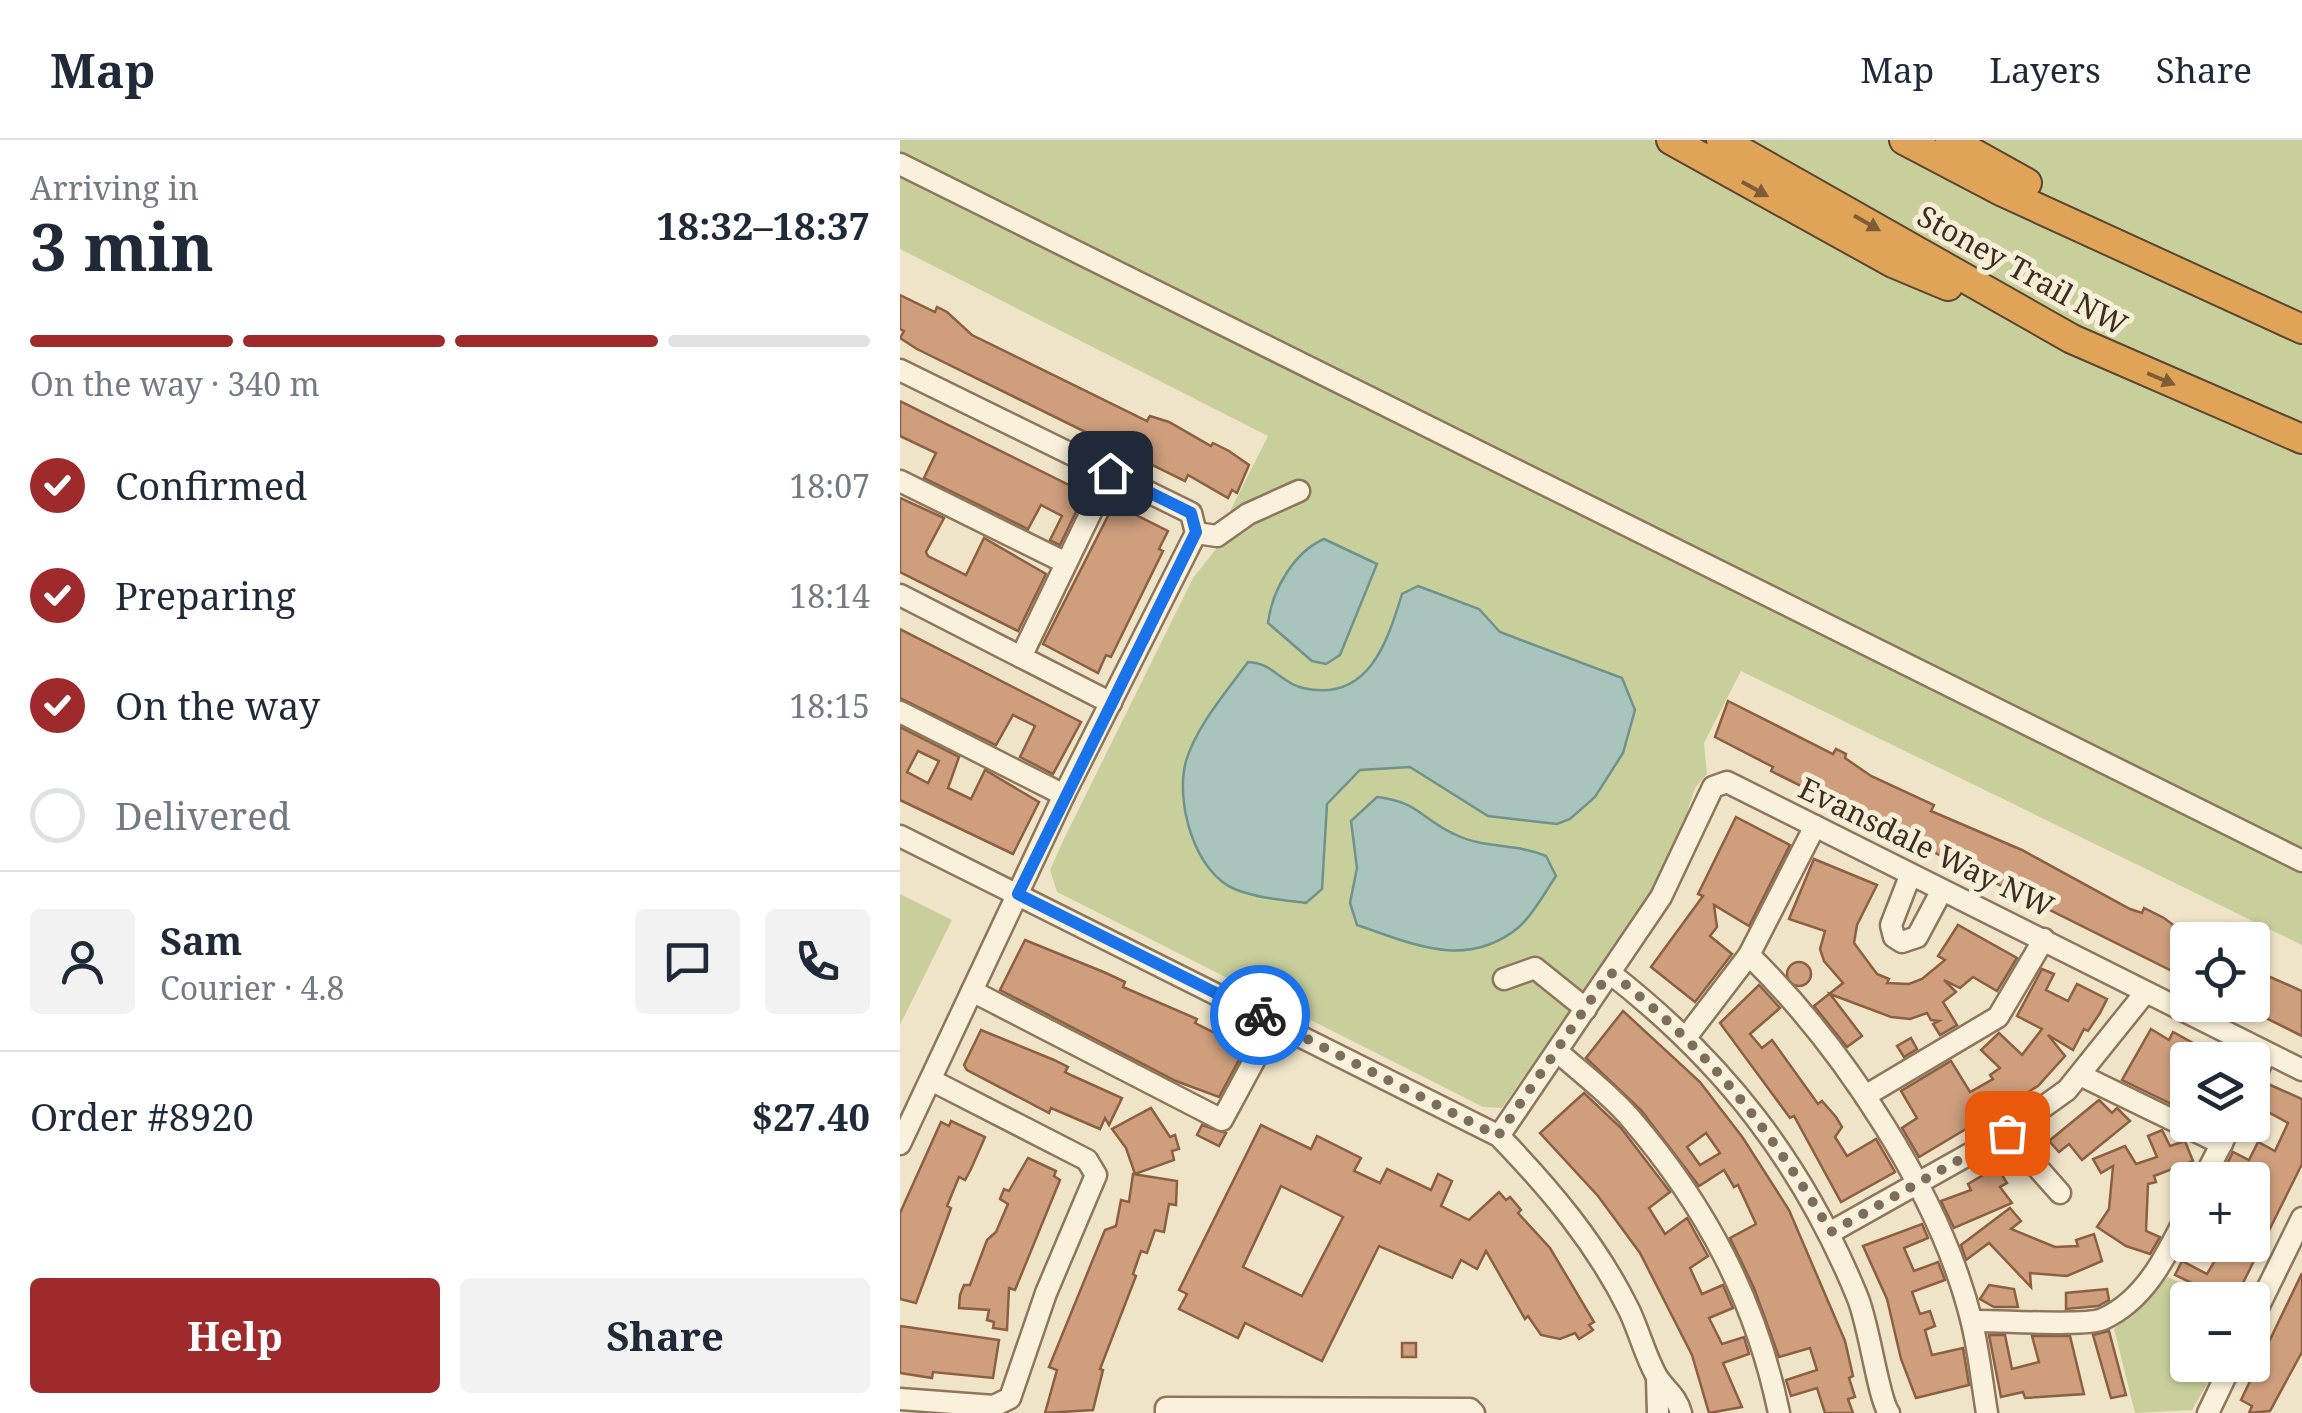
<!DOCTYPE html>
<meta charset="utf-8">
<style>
:root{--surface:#fff;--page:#f2f2f3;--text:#1f2937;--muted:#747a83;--line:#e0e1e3;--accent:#9e2a2b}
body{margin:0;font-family:"Noto Serif",serif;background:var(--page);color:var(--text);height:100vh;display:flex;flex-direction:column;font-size:38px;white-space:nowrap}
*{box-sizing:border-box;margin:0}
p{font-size:32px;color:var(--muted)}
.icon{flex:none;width:55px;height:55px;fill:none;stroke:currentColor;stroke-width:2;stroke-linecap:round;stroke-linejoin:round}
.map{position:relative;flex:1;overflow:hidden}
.drawer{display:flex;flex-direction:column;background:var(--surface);width:900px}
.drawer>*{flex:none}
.controls{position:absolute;left:1270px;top:782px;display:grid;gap:20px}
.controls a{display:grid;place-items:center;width:100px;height:100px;border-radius:10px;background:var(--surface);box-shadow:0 2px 8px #0004;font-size:50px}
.pin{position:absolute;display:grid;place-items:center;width:85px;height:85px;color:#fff;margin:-42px;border-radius:20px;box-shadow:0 5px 15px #0006}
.courier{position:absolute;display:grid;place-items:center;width:100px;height:100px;margin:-50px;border:8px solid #1a73e8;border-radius:50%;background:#fff;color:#222;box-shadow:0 2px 12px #0007}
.overview em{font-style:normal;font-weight:700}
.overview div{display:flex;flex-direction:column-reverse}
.overview{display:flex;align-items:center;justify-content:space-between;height:170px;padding:0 30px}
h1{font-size:65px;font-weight:700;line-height:75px}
.bar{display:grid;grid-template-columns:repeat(4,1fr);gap:15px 10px;align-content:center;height:120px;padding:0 30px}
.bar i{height:12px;border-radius:8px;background:var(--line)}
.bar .on{background:var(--accent)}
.bar p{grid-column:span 4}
.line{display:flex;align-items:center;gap:25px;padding:0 30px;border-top:2px solid var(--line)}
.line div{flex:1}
.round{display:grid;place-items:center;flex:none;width:105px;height:105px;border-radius:10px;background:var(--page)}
ol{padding:0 30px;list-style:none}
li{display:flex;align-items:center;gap:30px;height:110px}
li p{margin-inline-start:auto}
li .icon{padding:10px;border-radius:50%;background:var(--accent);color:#fff;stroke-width:4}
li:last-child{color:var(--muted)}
li i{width:55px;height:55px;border:5px solid var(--line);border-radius:50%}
.action{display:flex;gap:20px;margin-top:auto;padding:20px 30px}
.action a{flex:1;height:115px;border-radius:10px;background:var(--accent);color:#fff;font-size:40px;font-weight:700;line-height:115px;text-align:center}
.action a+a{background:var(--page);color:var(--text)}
header{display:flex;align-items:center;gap:60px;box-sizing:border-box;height:140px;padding:0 50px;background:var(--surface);border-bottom:2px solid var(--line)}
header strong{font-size:48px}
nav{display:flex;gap:55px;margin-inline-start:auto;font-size:35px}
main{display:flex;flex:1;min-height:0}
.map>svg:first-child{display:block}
.green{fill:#c9cf9b}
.water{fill:#a9c4bc;stroke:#6f938a;stroke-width:2.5}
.building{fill:#cf9f7d;stroke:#8d5f41;stroke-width:2.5;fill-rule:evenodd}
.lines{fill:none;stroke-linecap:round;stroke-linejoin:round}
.minor-casing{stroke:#8d765c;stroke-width:25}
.highway-casing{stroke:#5b4430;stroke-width:32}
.minor{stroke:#faf1dc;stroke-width:20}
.highway{stroke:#e0a458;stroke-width:28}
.oneway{fill:#7e5d36}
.done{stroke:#7c6e5b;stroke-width:10;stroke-dasharray:0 18}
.route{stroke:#1a73e8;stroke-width:12}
.labels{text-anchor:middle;stroke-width:10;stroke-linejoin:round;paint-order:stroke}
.street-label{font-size:30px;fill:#3d2e20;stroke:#f7eed8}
</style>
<header>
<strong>Map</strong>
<nav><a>Map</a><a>Layers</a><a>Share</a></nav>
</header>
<main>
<section class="drawer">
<div class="overview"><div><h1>3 min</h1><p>Arriving in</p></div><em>18:32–18:37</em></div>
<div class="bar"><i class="on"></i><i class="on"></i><i class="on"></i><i></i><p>On the way · 340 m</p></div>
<ol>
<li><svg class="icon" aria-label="check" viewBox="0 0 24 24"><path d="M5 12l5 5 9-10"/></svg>Confirmed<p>18:07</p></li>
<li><svg class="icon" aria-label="check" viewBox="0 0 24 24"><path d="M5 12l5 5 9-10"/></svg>Preparing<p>18:14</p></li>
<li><svg class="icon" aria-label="check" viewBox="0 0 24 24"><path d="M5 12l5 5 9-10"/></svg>On the way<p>18:15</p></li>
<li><i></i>Delivered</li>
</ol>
<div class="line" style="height:180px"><a class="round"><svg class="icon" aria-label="person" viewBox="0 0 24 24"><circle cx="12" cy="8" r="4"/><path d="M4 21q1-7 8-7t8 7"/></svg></a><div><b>Sam</b><p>Courier · 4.8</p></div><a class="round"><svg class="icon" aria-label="chat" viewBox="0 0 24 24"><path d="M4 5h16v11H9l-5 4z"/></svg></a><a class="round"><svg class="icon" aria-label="phone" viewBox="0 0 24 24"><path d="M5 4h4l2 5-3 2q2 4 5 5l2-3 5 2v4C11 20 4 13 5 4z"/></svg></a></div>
<div class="line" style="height:130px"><div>Order #8920</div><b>$27.40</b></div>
<div class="action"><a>Help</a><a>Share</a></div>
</section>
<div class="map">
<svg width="1402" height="1273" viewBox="0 0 1402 1273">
<rect width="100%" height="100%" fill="#f0e4c8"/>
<g class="green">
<path d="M0,0H1402V805L841,531L804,603L807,634L795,648L775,709L754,749L602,968L583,967L157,752L150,730L163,701L293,438L316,409L320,391L368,296L0,109Z"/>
<path d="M0,754L52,780L0,885Z"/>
<path d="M1268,1137L1318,1160H1288V1225H1318L1292,1270L1235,1273L1214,1189Z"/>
</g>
<g class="water">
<path d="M424,399L477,424L440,515L426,524L412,521L368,483C372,450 394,412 424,399Z"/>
<path d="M518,446L579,469L600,492L722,538L735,570L723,613L695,657L670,679L657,684L588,676L510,627L460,630L427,664L422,749L406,763C383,760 358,758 337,750C294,734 275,661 286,621C297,585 327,551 348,522C373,523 381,543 403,548C468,563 487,503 502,454Z"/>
<path d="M477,657C519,662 520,678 554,694C584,709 616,703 646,716L656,736C645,752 633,775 619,787C566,831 511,803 457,785L450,763L457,728L451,681Z"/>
</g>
<g class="building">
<path d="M0,155L35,172L37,167L47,172L72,195L247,281L250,276L269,282L311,306L313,303L329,311L349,325L337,353L332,350L328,358L288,335L285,341L17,209L0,198L4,191L0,189Z"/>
<path d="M0,261L185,353L160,405L150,400L162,376L141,365L128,389L24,338L36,313L0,296Z"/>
<path d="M0,358L44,378L26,412L28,416L66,435L84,398L146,434L118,491L0,432Z"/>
<path d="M214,364L268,391L259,409L263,411L211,517L206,515L198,533L143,504Z"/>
<path d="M0,489L181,582L153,634L120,617L135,586L113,575L96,605L0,558Z"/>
<path d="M828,561L933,614L936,609L946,614L945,618L971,636L1034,665L1031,671L1122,710L1230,769L1242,773L1244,768L1264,778L1288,796V839L871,631L873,627L815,597Z"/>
<path d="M0,587L59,617L48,648L71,659L85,630L139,662L113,714L0,660ZM18,611L39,621L28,643L7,632Z"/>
<path d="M836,677L890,705L849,786L814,765L817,787L810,796L832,814L795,862L751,827L803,756L798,754Z"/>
<path d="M914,719L977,745L957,785L954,803L977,834L989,839L987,843L1009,844L1022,839L1045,820L1038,816L1058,785L1117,818L1097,851L1073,837L1060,848L1044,840L1056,852L1043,862L1057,885L1040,895L1033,884L1039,881L1031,880L1027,873L1010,879L991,877L930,854L962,896L947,907L914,866L943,843L924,821L920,809L925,791L889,779Z"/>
<path d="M125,800L206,833L225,842L223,847L297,879L295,883L327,899L329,894L348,903L319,957L276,941L100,850Z"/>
<circle cx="899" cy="834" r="12"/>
<path d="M1142,829L1154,834L1146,850L1168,861L1177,844L1207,859L1200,873L1188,891L1184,889L1173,910L1148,895L1165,916L1138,946L1019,1017L1002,988L1017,978L1001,951L1051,921L1070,952L1093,939L1090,935L1100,928L1081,910L1099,893L1122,915L1142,889L1117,876Z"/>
<path d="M1352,829L1402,851V896L1352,871Z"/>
<path d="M859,845L880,868L850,894L862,908L872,900L918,964L922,961L936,977L942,987L935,997L947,1016L976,999L995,1032L941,1062L894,976L890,978L820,883Z"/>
<path d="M723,871L800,942L843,998L889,1070L945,1201L953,1236L949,1238L955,1257L948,1259L953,1273H925L917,1248L891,1256L886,1240L917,1230L910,1208L879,1217L854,1148L830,1098L856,1084L838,1045L834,1047L824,1030L799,1046L741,970L686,918ZM806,993L820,1013L800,1025L787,1007Z"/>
<path d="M1251,889L1269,900L1273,892L1324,920H1288V972L1222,940Z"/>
<path d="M81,890L154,920L168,927L165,932L173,936L222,958L209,985L205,978L200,989L151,968L149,973L67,930L64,925Z"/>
<path d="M1011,898L1017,909L1004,917L997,906Z"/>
<path d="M1368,944L1402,959V1024L1342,1145L1333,1159H1325L1275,1135L1282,1121L1307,1134L1324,1105H1352V1040L1326,1026L1333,1012L1349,1020L1358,1002L1375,1011L1388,983L1357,966Z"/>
<path d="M684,953L721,988L770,1052L749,1068L765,1094L787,1078L808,1116L790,1128L802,1154L823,1145L829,1159L833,1168L809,1178L822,1204L844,1197L849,1214L823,1223L842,1267L809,1273L792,1215L740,1113L698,1056L640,993Z"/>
<path d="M1199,960L1212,973L1217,968L1230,981L1182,1020L1169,1004L1159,1012L1149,1001Z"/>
<path d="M251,968L270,997L275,995L279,1009L272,1011L274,1020L235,1034L226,1008L212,989Z"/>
<path d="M51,981L85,997L71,1029L65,1040L59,1037L47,1066L51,1068L16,1163L0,1159V1073L41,982L49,986Z"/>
<path d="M302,985L326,993L319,1006L297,995Z"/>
<path d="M361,985L411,1009L417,996L461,1018L454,1031L480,1043L487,1029L531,1050L538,1034L552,1041L541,1066L569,1080L599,1052L606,1060L610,1057L621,1070L618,1073L650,1108L694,1182L689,1185L693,1190L679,1199L675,1193L660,1199L641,1195L628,1176L625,1179L586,1111L577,1129L561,1120L552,1138L479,1106L422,1221L345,1183L338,1198L279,1169L287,1154L279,1150ZM381,1046L443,1077L402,1156L343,1127Z"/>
<path d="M1262,990L1270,1006L1285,1001L1293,1021L1254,1036L1256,1042L1248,1044L1246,1091L1260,1097L1250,1114L1226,1106L1197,1087L1209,1069L1213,1026L1201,1033L1193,1019L1225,1006L1236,1024L1257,1017L1248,996Z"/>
<path d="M128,1018L156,1031L154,1036L160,1040L115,1150L109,1148L107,1190L93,1188L94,1182L87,1180L89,1170L59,1168L60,1155L64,1145H70L87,1100L96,1092L108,1064L100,1059L104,1049L109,1051Z"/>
<path d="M1097,1027L1107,1043L1100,1047L1112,1063L1054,1088L1041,1061L1071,1050L1068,1044Z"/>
<path d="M233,1034L277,1041L276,1065L269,1064L264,1092L255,1090L247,1113L241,1111L233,1134L236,1136L200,1229L203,1230L193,1270L145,1273L157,1230L149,1227L205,1090L216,1086L221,1060L229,1062Z"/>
<path d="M1110,1068L1121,1081L1111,1089L1155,1107L1178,1106L1176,1100L1194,1094L1202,1121L1167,1136L1130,1133L1131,1147L1089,1103L1066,1120L1061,1105Z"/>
<path d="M1022,1084L1028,1098L1004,1108L1014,1131L1038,1122L1045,1140L1012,1152L1020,1174L1030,1171L1035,1186L1025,1190L1032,1215L1063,1208L1069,1245L1016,1258L1001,1219L987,1159L963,1106Z"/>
<path d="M1402,1133V1212L1370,1271L1349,1273L1352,1266L1341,1260Z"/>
<path d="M1089,1145L1114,1149L1118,1167H1094L1080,1159Z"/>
<path d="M1207,1149L1209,1160L1198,1166L1166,1169V1153Z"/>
<path d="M0,1186L99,1200L93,1238L33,1232L32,1238L0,1233Z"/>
<path d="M1209,1191L1226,1255L1211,1258L1193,1195Z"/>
<path d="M1089,1195H1105L1112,1229L1139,1222L1132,1196H1170L1184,1254L1125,1258L1123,1252L1101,1257Z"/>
<rect x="502" y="1203" width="14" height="14"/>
</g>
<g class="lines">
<g class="minor-casing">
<g id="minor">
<path d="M0,24L1402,721"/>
<path d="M0,230L291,373L296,393L164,655L0,1004"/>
<path d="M0,341L166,423"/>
<path d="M296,393L317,396L348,374L399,351"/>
<path d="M0,455L211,563"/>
<path d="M121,517L210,333"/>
<path d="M0,572L164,655"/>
<path d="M0,696L599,996C650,1049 696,1103 729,1170C739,1191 745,1215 756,1235C764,1249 777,1256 781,1273"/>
<path d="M1010,736L991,785L994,797L1002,802L1017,797L1041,752"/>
<path d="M849,815C942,906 1041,1054 1072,1183C1079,1212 1082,1243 1087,1273"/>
<path d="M710,833C824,922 902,1022 957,1156C969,1183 978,1258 989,1273"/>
<path d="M604,839L635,828L686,869"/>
<path d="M72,851L322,980L375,882"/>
<path d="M787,896L849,815L915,686"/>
<path d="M657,911C681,933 710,954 731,979C806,1066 856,1161 879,1273"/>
<path d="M1180,935L1322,1004"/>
<path d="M1352,942L1366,914"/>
<path d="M965,956L1098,877L1144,799"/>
<path d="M1107,993L1160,1053"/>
<path d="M599,996L761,757L813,647L827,642L1402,930"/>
<path d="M1303,1040L1331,985"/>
<path d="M931,1092L1107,993L1167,950L1245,853"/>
<path d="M1352,1180L1402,1078"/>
<path d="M1072,1181C1097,1180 1185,1187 1203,1179C1247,1159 1268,1112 1288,1072"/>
<path d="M757,1238L758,1273"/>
<path d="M0,1259L94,1266L110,1258L146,1153L196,1035L187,1020L31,940"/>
<path d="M266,1273V1268L570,1269L574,1273"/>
<path d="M1308,1273L1331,1225"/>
</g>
</g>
<g class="highway-casing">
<g id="highway">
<path d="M771,0L993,123L1048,146"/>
<path d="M821,0L1172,199L1402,299"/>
<path d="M1004,0L1103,52L1402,189"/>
<path d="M1050,0L1127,43"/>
</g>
</g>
<use href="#minor" class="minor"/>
<use href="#highway" class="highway"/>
</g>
<defs><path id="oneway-solid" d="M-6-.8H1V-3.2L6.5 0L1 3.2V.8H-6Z" transform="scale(2.5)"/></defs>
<g class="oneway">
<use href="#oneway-solid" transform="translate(855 49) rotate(29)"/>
<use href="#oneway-solid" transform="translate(967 83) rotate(30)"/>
<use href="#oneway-solid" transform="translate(1261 239) rotate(23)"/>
</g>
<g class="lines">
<path class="done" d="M360,875L598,996L710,832C810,911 867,985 931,1092L1107,993"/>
<path class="route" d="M210,333L291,373L296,392L118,754L360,875"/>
</g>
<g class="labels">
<g class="street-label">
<text transform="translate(1122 131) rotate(29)" y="10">Stoney Trail NW</text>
<text transform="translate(1026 708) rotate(26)" y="10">Evansdale Way NW</text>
</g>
</g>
</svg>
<div class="controls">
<a><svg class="icon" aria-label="locate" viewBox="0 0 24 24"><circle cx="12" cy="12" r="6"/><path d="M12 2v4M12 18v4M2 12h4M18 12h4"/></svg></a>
<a><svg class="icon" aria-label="layers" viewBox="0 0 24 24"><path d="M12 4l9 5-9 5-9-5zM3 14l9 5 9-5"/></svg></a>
<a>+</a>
<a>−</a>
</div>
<div class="pin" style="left:1107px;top:993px;background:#ea580c"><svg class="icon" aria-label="bag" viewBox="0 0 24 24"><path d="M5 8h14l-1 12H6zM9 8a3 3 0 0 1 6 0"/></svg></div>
<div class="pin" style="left:210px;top:333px;background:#1f2937"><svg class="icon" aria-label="home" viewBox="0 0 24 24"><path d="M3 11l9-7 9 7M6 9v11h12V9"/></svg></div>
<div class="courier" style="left:360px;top:875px"><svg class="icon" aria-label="bike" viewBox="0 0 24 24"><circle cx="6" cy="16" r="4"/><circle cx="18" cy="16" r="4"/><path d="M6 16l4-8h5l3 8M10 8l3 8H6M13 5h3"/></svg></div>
</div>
</main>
